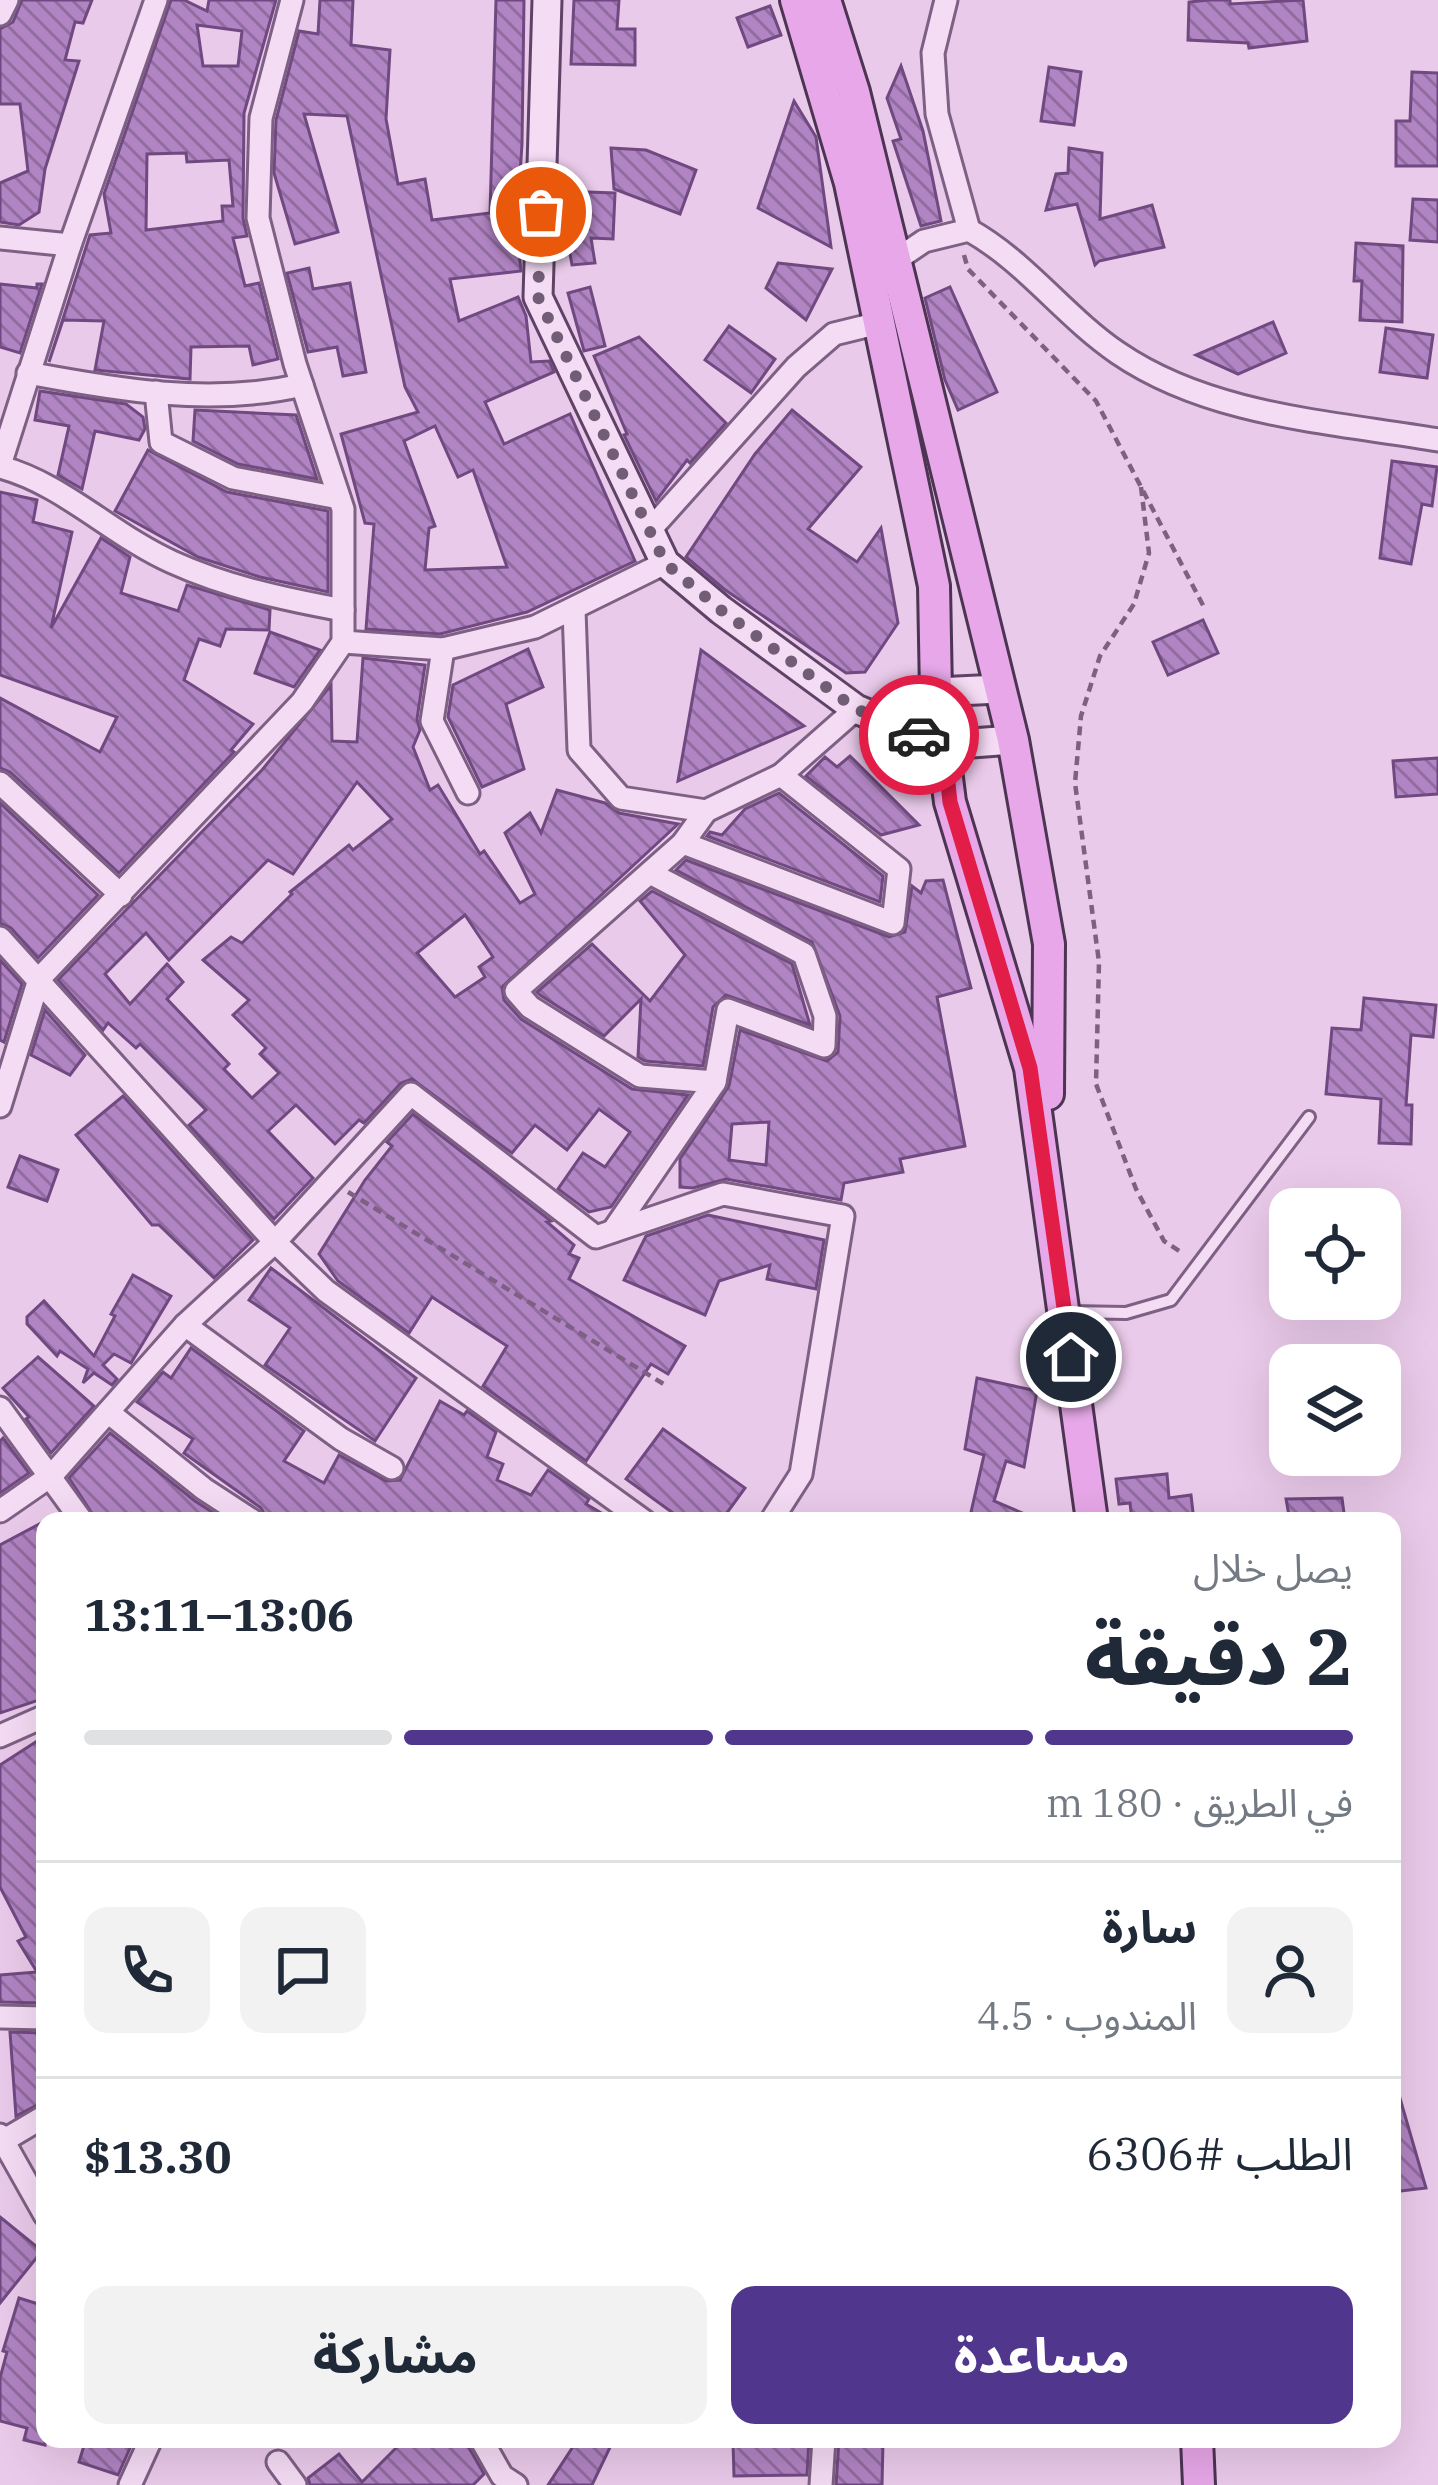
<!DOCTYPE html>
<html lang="ar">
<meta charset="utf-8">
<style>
:root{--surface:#fff;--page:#f2f2f3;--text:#1f2937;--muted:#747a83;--line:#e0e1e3;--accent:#50378d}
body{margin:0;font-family:"IBM Plex Serif","Noto Sans Arabic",serif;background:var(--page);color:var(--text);direction:rtl;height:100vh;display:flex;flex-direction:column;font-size:45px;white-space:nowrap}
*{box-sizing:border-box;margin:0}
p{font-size:39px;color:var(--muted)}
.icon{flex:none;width:66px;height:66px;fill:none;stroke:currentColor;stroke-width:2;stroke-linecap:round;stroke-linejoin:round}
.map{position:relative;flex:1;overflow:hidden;direction:ltr}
.side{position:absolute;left:36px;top:1512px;width:1365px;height:936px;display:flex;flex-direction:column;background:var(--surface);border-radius:24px;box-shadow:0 12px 48px #0002;direction:rtl}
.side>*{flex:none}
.controls{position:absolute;left:1269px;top:1188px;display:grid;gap:24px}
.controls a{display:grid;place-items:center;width:132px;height:132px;border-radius:24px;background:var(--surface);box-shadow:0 12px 48px #0002;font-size:60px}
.pin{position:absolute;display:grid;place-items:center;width:102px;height:102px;color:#fff;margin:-51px;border:6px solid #fff;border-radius:50%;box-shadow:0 3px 12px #0007}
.courier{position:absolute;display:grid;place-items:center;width:120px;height:120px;margin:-60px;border:9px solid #e11d48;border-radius:50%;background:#fff;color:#222;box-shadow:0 3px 15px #0007}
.headline em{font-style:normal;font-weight:800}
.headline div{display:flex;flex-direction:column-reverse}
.headline{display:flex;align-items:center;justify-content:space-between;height:204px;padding:0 48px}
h1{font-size:78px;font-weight:800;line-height:90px}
.bar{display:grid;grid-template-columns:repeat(4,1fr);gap:18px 12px;align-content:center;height:144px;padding:0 48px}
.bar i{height:15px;border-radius:9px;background:var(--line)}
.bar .current{background:var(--accent)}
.bar p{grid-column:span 4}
.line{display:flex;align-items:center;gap:30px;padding:0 48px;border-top:3px solid var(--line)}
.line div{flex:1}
.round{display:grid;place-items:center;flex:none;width:126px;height:126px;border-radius:24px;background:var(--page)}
.primary-button{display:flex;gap:24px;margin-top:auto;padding:24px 48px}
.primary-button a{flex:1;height:138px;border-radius:24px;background:var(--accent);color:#fff;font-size:48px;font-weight:800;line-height:138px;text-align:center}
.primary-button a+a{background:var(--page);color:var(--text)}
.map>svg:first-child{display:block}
.building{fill:url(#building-back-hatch);stroke:#704981;stroke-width:3;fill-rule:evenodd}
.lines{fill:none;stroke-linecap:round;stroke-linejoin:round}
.lane-casing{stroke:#7e6084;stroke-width:16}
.street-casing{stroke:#7e6084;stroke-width:27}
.secondary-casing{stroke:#5f4366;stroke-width:33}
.primary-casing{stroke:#4c3453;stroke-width:36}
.path{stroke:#7e6084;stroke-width:4.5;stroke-dasharray:9 6;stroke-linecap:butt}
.lane{stroke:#f5dcf5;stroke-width:10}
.street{stroke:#f5dcf5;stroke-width:21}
.secondary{stroke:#f5dcf5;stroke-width:27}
.primary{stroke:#e7a7e8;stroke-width:30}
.done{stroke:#725d76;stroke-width:12;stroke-dasharray:0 21.6}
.route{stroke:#e11d48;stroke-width:15}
</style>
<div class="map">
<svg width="1438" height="2485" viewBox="0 0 1438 2485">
<defs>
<pattern id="building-back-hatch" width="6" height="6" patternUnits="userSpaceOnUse" patternTransform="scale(3)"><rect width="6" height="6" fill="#b184c3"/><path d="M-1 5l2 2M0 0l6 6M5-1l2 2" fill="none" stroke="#916c9f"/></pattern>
</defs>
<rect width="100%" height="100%" fill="#eacaea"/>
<g class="building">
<path d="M22,0H92L83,23L75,22L65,60L79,61L45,169L39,212L19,225L0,222V183L28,171L20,104H0V29L13,22Z"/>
<path d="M171,0H184L207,11L209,0H276L244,113L243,218L247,236L233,238L245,286L259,283L278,359L253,365L249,346L191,347L190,379L95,370L104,321L63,320L49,362L90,235L111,233L104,194ZM197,25L242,31L238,66H203ZM186,153L187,162L229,160L233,206H222L223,221L146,230L147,154Z"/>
<path d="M320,0H353L351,45L390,50L386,119L398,184L425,179L432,220L490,213L496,0H524L522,144L518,206H514L521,271L450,279L459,321L518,297L526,316L531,362L549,361L554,372L485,402L504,444L570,414L635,561L527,612L440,634L366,629L374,524L365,523L341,434L418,412L405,387L347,116L304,114L338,232L295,244L274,173L276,120L299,31L318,34ZM435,426L458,477L473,470L507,567L425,570L429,528L435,526L404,441Z"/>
<path d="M574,0H619L617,29H635V65L571,64Z"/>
<path d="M1209,0H1230V4L1303,0L1307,41L1249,48L1248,43L1188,40L1189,2Z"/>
<path d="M770,6L781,35L748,47L737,18Z"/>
<path d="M901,66L923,131L941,221L921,226L893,141L901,139L887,98Z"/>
<path d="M1049,67L1081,72L1074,125L1041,121Z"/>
<path d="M1412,72L1438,73V166H1396V121H1410Z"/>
<path d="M794,101L816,137L831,247L758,208Z"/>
<path d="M611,148L646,150L696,170L680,214L614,189Z"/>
<path d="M1069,148L1102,153L1100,219L1152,205L1164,247L1099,261L1095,265L1077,204L1046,210L1056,174L1068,173Z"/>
<path d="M559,191L615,193L613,239L591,238L595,263L572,265L567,237H558Z"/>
<path d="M1413,199L1438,200V242L1410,240Z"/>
<path d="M1356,243L1403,246L1402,322L1360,320L1362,281H1354Z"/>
<path d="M778,263L832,269L806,320L766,288Z"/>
<path d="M309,268L313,289L350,283L366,372L343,376L337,347L308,352L287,273Z"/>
<path d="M0,284L37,288V284H42L20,353L0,347Z"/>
<path d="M590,287L605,346L584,351L568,293Z"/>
<path d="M950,287L997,392L958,410L945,380L925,298Z"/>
<path d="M1273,322L1286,353L1238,374L1196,355Z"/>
<path d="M729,326L775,359L751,393L705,360Z"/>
<path d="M1386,328L1433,335L1427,378L1380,372Z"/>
<path d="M639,337L726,423L690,463L687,460L656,501L624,435L627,434L594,356Z"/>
<path d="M40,391L126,404L143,417L145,429L139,440L95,431L82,489L58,475L69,426L35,420Z"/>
<path d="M195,410L296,415L317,479L238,464L193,441Z"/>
<path d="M792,410L861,467L808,529L857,562L881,528L898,623L865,672L846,673L724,589L686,557L755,454Z"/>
<path d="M148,450L227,492L328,511V592L260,577L198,557L115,511Z"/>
<path d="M1392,461L1437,467L1432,506L1422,504L1411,564L1380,558Z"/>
<path d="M0,492L37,500L33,522L72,532L51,628L101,538L130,557L121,593L178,611L187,585L270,610L269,630L226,629L220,646L199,639L184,680L253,724L231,750L234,752L119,873L10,772L0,768V698L100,752L117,717L0,675Z"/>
<path d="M1203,620L1218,653L1168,675L1153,642Z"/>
<path d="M270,632L320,650L294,687L255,673Z"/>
<path d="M528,649L543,687L506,704L524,769L482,787L448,717L453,685Z"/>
<path d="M701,650L804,726L678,781Z"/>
<path d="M363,658L425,665L417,719L420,730L413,747L430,790L438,785L480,854L484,851L520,903L535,894L505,833L530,813L541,833L557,790L605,803L619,813L678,824L502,987L504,1000L521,1019L632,1089L688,1095L611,1207L589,1212L558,1189L583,1153L605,1167L630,1132L599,1109L567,1150L535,1125L512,1153L412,1079L401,1083L364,1123L359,1120L335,1144L296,1105L268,1131L313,1178L274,1219L189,1125L206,1110L140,1044L136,1048L108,1023L103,1030L58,980L262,770L331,685L332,741L357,742ZM357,782L392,819L353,850L349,845L290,892L292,894L242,943L231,937L203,960L249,1000L233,1015L266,1048L260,1054L279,1073L252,1098L224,1069L229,1064L167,999L183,982L167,964L130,1004L105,974L146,933L169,960L268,860L293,874ZM465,915L493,957L479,967L485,977L455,997L417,953Z"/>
<path d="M850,756L919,825L881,835L806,776L825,757L837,767Z"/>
<path d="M1438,758V794L1396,797L1393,761Z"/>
<path d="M779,793L883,876L880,902L707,836L710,832L722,835L745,809Z"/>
<path d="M0,803L98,895L38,958L11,928L0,923Z"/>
<path d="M686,860L889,937L905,932L912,886L921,893L926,881L943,880L971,988L937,997L965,1146L900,1159L903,1172L844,1183L841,1200L726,1179L693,1188L680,1187V1159L729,1086L740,1030L827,1061L838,1052L840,1016L812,942L676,870ZM769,1122L766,1165L729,1160L732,1124Z"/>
<path d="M652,891L792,964L810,1025L726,995L713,1007L703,1066L645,1061L638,1057L641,999L604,1036L540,995L537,992L592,944L650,1001L685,955L640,901Z"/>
<path d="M0,960L22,984L4,1042L0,1040Z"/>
<path d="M1364,998L1436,1005L1433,1037L1411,1035L1406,1105H1412L1411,1144L1379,1143L1381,1099L1326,1094L1332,1028L1361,1030Z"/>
<path d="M45,1010L85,1055L70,1075L31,1055Z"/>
<path d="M123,1096L253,1240L214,1278L159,1225H152L76,1135Z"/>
<path d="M413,1114L551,1221L547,1222L574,1245L569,1254L579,1258L569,1279L685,1346L668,1374L651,1364L586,1461L483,1386L507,1346L432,1297L409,1333L338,1281L319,1254L365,1180L392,1146L387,1142Z"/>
<path d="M20,1156L58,1170L47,1201L8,1187Z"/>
<path d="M708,1215L824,1240L816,1289L767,1279L770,1265L719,1281L705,1315L624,1280L646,1236Z"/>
<path d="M271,1268L416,1378L375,1441L265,1365L290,1328L249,1300Z"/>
<path d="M133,1275L171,1296L131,1363L114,1354L103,1365L117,1379L112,1385L94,1373L83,1383L88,1369L60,1351L57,1356L27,1324V1317L44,1301L94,1356L115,1316L111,1314Z"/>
<path d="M191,1348L304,1431L284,1461L324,1483L339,1455L386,1481L400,1480L440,1401L464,1415L467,1411L496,1432L487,1457L503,1464L497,1480L531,1495L548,1470L589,1499L586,1504L615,1521H268L261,1508L184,1453L193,1439L137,1402L163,1372L171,1378Z"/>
<path d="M38,1357L94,1406L51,1453L26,1419L29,1417L3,1388Z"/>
<path d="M977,1378L1037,1391L1024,1467L1006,1461L994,1501L1041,1521H969L984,1455L965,1449Z"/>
<path d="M663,1429L745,1488L721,1521H684L626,1479Z"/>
<path d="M110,1433L195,1501L226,1521H97L69,1478Z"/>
<path d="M3,1438L29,1473L0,1493V1441Z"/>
<path d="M1167,1474L1169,1498L1191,1495L1194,1521H1132L1130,1503L1119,1504L1116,1479Z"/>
<path d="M1342,1498L1345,1521H1290L1286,1499Z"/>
<path d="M45,1521V1698L0,1713V1545Z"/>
<path d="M45,1736V1850L39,1855L45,1869V2003L0,2002V1975L37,1972L18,1941L26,1937L0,1887V1765Z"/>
<path d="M10,2032L45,2033V2101L16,2116Z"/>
<path d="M1397,2088L1426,2188L1392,2192V2089Z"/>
<path d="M0,2217L42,2251L0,2303Z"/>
<path d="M19,2298L45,2306V2360L39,2382L45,2383V2445L24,2440L27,2428L0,2421V2378L7,2352L3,2351Z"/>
<path d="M86,2439H134L118,2475L79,2462Z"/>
<path d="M389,2439H464L484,2474L473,2485H310L308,2478L339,2454L362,2482L396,2448Z"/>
<path d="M578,2439H614L592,2485H548Z"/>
<path d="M740,2439H809L807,2475L734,2476L733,2443H740Z"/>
<path d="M839,2439L883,2442L882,2485H836Z"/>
</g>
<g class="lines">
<g class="lane-casing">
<path id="lane" d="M1069,1312L1126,1313L1171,1300L1309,1117"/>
</g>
<g class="street-casing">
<g id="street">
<path d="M946,0L933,53L937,114L969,230"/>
<path d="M0,14L7,0"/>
<path d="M0,238L70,245"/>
<path d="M893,262L924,241L969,230C1025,261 1064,316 1118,353C1210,416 1332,422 1438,440"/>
<path d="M28,373C118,390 212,406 302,385"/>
<path d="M156,392L161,442L233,478L339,498"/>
<path d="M0,465L70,245L156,0"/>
<path d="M0,467C62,483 112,535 172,562C227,587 284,599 343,610"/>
<path d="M650,530L796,367L834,334L879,323"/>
<path d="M574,610L579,750L621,798L706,811L683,843L516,991L530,1007L640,1076L715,1082L613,1231"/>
<path d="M343,642L443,649L535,627L665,563"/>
<path d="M443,649L432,721L468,793"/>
<path d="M0,783L121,895"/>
<path d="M706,811L781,775L856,709"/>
<path d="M683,843L893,923L899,869L781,775"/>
<path d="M650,873L804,954L825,1016L824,1046L728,1010L715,1082"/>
<path d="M0,938L275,1242L326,1291L644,1521"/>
<path d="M0,1106L39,979L302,702L343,642V509L295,364L258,218L261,118L292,0"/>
<path d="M185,1325L341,1439L392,1468"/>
<path d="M0,1408L82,1521"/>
<path d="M108,1412L204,1489L253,1521"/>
<path d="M0,1511L52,1475L185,1325L275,1242L411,1094L596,1237L723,1194L843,1216L801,1474L771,1521"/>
<path d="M0,1736L45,1716"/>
<path d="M0,2017L45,2018"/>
<path d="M0,2135L45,2215"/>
<path d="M3,2141L45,2116"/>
<path d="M481,2439L502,2476L516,2485"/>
<path d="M278,2462L295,2485"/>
<path d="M130,2485L151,2439"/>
<path d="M821,2485L824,2439"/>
</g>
</g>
<g class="secondary-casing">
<g id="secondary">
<path d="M547,0L538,297L665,563L721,610L856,709L944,745L1013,740"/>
<path d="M872,716L936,692L999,689"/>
</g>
</g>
<g class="primary-casing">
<g id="primary">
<path d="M796,0L850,183L934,586L936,692L950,802L1030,1068L1092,1521"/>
<path d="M825,0L854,92L1013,740L1049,944L1048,1094"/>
<path d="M1197,2439L1199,2485"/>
</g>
</g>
<g class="path">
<path d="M964,255L968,269L1096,401L1205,609"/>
<path d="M1141,487L1149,553L1134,604L1100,656L1081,716L1075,783L1099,962L1096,1084L1136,1189L1164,1241L1184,1254"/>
<path d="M348,1192L667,1386"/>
</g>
<use href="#lane" class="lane"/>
<use href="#street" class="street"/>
<use href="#secondary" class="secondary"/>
<use href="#primary" class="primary"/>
</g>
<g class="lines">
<path class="done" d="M541,212L538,297L665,563L721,610L856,709L919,735"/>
<path class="route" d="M919,735L944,746L950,802L1030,1068L1071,1357"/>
</g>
</svg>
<div class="controls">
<a><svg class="icon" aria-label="locate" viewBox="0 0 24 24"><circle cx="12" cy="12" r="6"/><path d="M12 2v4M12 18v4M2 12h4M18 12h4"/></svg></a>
<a><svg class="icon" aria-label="layers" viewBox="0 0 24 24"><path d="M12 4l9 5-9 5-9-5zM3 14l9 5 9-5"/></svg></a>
</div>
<div class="pin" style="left:541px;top:212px;background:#ea580c"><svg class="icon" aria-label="bag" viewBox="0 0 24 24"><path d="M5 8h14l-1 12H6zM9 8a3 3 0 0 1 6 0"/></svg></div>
<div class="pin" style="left:1071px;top:1357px;background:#1f2937"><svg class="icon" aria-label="home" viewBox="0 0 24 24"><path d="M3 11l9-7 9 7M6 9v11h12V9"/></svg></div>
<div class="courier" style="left:919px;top:735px"><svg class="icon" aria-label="car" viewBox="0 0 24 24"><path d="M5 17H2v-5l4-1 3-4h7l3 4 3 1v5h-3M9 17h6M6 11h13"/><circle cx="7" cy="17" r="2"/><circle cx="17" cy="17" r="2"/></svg></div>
<section class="side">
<div class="headline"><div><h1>2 دقيقة</h1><p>يصل خلال</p></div><em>13:06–13:11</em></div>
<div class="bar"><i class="current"></i><i class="current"></i><i class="current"></i><i></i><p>في الطريق · 180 m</p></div>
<div class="line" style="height:216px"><a class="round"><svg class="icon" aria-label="person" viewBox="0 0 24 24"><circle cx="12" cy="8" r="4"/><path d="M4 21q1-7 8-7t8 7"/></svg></a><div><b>سارة</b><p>المندوب · 4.5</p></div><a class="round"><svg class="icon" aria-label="chat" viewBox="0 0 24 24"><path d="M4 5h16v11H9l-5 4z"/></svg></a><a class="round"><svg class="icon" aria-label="phone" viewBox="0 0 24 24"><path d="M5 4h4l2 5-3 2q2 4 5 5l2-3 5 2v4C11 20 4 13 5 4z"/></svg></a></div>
<div class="line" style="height:156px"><div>الطلب #6306</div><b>$13.30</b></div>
<div class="primary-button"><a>مساعدة</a><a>مشاركة</a></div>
</section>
</div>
